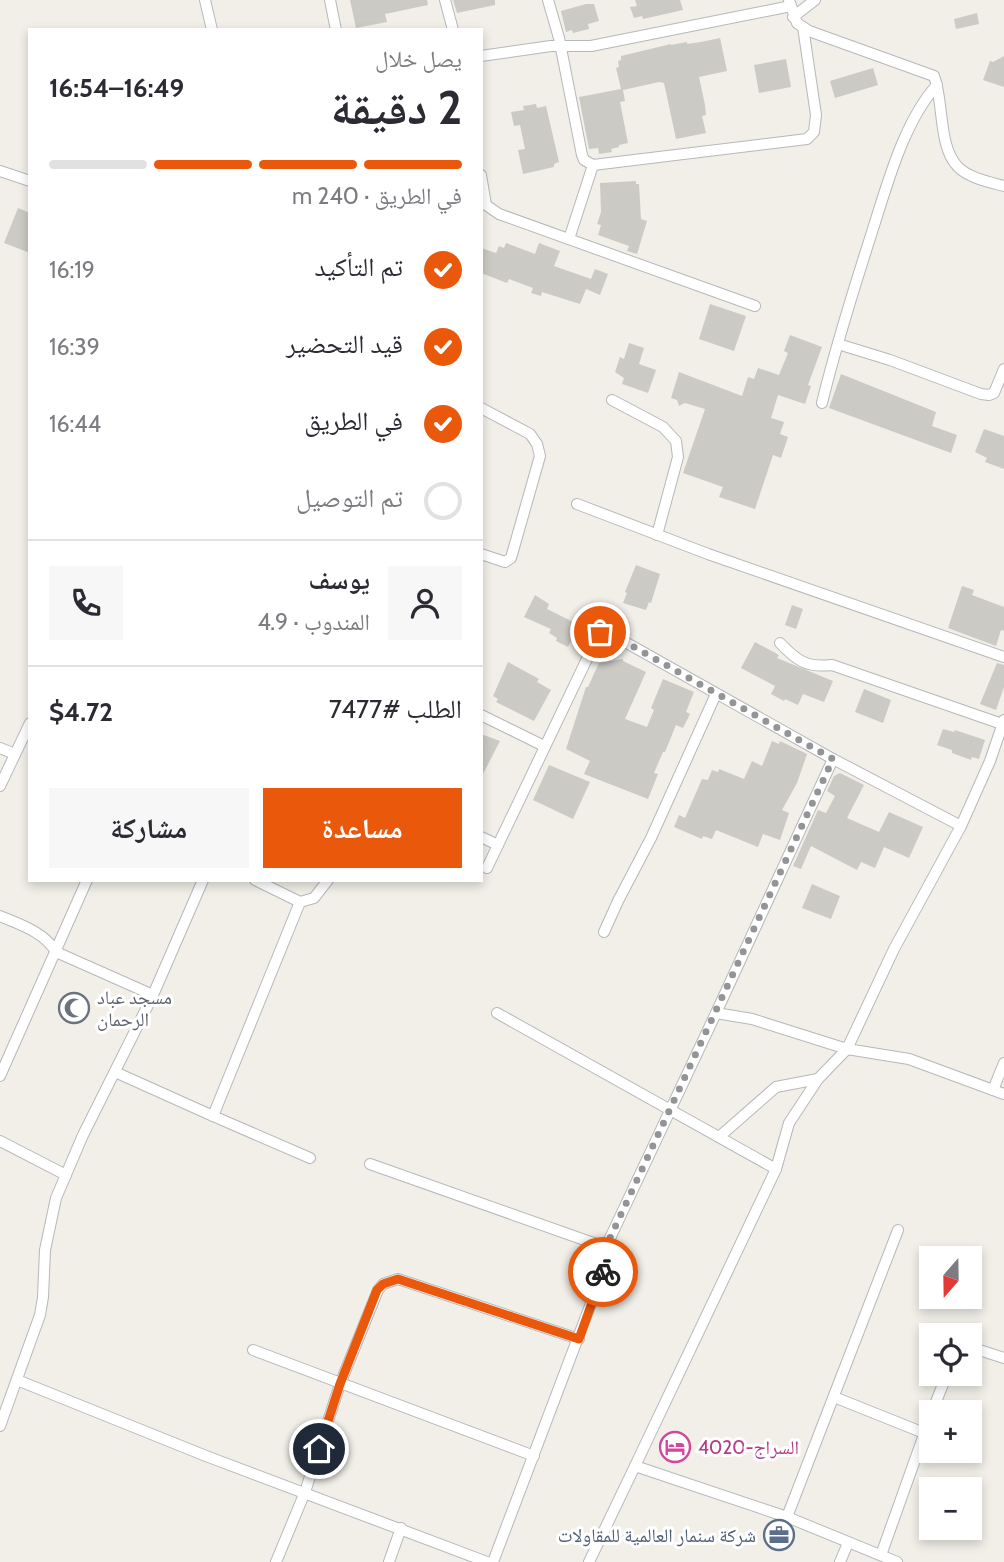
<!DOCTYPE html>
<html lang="ar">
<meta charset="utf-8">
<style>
:root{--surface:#fff;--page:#f7f7f7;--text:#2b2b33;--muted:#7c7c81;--line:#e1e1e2;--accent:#ea580c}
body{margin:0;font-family:Cabin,"Noto Naskh Arabic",sans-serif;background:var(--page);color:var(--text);direction:rtl;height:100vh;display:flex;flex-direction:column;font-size:26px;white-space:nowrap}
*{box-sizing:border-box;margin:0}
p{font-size:23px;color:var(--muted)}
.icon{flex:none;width:38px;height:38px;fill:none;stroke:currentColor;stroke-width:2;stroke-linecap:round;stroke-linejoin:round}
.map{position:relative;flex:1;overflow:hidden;direction:ltr}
.panel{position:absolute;left:28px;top:28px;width:455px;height:854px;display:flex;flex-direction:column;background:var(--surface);border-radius:0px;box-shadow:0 4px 10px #0003;direction:rtl}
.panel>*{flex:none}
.needle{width:46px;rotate:200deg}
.fabs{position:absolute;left:919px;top:1246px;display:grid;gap:14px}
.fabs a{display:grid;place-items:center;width:63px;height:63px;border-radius:0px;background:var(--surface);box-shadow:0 4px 10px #0003;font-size:35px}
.pin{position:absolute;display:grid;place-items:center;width:60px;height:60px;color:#fff;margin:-30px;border:4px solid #fff;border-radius:50%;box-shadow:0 2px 7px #0007}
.courier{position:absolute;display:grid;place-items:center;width:70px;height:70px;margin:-35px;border:5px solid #ea580c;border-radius:50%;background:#fff;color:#222;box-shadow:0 2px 9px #0007}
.summary em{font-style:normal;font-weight:700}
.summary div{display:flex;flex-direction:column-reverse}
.summary{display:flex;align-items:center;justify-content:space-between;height:119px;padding:0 21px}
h1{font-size:46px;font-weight:700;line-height:52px}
.bar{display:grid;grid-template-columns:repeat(4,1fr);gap:10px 7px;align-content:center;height:84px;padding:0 21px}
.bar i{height:9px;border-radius:5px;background:var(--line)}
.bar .active{background:var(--accent)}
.bar p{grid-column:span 4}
.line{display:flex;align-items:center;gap:18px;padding:0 21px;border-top:2px solid var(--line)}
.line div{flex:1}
.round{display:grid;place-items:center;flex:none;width:74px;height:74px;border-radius:0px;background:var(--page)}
ol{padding:0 21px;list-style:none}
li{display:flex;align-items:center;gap:21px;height:77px}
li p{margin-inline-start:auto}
li .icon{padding:7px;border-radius:50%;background:var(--accent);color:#fff;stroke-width:4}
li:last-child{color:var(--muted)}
li i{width:38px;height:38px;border:4px solid var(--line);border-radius:50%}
.action{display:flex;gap:14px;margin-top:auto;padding:14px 21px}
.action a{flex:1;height:80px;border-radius:0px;background:var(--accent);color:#fff;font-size:28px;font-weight:700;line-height:80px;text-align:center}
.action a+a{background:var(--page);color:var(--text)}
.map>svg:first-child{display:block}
.building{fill:#cccac5}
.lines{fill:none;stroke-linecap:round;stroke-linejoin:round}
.minor-casing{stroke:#b5b8bc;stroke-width:12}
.minor{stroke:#fff;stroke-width:10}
.done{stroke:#929495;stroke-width:7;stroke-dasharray:0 12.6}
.route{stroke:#ea580c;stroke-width:9}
.labels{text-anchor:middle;stroke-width:6;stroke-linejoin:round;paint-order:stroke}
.worship-label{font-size:19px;fill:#5b616d;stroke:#fff;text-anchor:start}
.hotel-label{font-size:19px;fill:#b23c85;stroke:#fff;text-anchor:start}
.service-label{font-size:19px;fill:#4e5e75;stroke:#fff;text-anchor:end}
</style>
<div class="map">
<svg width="1004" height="1562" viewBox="0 0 1004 1562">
<rect width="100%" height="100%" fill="#f1efe8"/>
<g class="building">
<path d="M350,0H427L428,5L385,14L387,22L356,28Z"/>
<path d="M453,0H495V5L457,13Z"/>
<path d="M635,0H680L683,10L643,19L642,16L634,18L630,7L637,6Z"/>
<path d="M586,4H594L599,21L588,24L589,29L573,33L572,30L566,32L561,11Z"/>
<path d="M977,13L979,24L956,29L954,19Z"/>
<path d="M720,38L727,71L699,77L705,105L706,115L702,116L706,133L676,139L664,83L659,82L623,90L625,101L620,102L628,143L619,145V147L611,149L612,152L599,154L598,148L589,149L579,97L621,89L616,68L619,67L618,61L621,60V56L671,44V45L687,42V44L701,42Z"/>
<path d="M1004,56V87L983,80L990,61L993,62Z"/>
<path d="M786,59L791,87L759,93L754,65Z"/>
<path d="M873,68L878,85L835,98L830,81Z"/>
<path d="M536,104L537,108L546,106L559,162L554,164V167L523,174L518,150L525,149L520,125L514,126L511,112L524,110L523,106Z"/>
<path d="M636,181V184H639L641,219L647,221L637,254L627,251L629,246L598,235L601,225L597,224L601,212L600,183Z"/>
<path d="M18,208L30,213V253L4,243Z"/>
<path d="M506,243L535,254L539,243L560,251L554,266L591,279L595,269L608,274L600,295L586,289L580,304L542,292L541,296L531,293L533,288L509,279L507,283L481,273V248L496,253L499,246L504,248Z"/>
<path d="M710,304L746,316L734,351L699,339Z"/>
<path d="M790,335L822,347L808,385L811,386L805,404L778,395L771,418L784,422L780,434L788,437L781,458L773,455L755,509L719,497L723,487L683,473L705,409L685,403L679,406L677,400L671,398L679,372L742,396L748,377L754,379L758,368L779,375L788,353L784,351Z"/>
<path d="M629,343L644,348L639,364L656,370L648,393L622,384L624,378L615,372L620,357L624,359Z"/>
<path d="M841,374L936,412L932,426L957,435L951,453L829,408Z"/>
<path d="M984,429L1004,436V469L985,462L987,458L975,452Z"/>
<path d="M636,565L660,574L651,603L649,602L646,610L623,603L627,593L625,592Z"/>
<path d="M962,586L974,590L972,595L1004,607V631L1001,630L996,646L948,628Z"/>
<path d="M535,595L549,604L547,609L579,625L568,647L556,641L557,638L549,633L551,629L524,617Z"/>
<path d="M792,605L803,609L796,629L785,625Z"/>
<path d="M755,642L779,655L777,658L833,681L824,702L803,694L798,705L785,699L784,701L771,694L775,686L741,668Z"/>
<path d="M623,659V661L646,672L625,719L647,727L654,710L651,708L663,679L694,692L686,712L690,714L683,728L676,725L665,752H663L654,773L658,774L648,799L584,774L590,761L566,749L586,687H588L599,663Z"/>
<path d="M508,662L539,679L537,682L551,690L534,721L496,702L498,699L493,696Z"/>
<path d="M997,663L1004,665V687L996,710L980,704Z"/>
<path d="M864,689L891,700L883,723L855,712Z"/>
<path d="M943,729L954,732L955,730L985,740L979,759L972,757L971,760L952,753V750L937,745Z"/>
<path d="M481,734L500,741L481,778Z"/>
<path d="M772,741L779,744L780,741L807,754L797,783L782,810L789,813L780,840L763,834L758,847L716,830L712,839L703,836L702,839L674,827L679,815L685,818L702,779L708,780L712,770L718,772L719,769L744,779L752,761L762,766Z"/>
<path d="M549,765L590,782L573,819L533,800Z"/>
<path d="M840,773L864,785L847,818L879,832L889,812L923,827L909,858L884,847L875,868L861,862L857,870L811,846L801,869L793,866L818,810L826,813L835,796L827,791L834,776Z"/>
<path d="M812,884L840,896L831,919L802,908Z"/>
</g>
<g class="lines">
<g class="minor-casing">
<g id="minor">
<path d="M205,0L212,30"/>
<path d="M330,0L336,30"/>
<path d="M445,0L453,30"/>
<path d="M548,0L559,38L582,155L584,160L593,165L807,139L814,132L816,115L803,27"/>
<path d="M789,0L797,23L809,31L934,76C944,102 938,147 958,167C969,178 989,182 1004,186"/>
<path d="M793,17L815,0"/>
<path d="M481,56L551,46H591L791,6"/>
<path d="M0,171L30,181"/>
<path d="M481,175L486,205L499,214L755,306"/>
<path d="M569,239L593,165"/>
<path d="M838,344L890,360L981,394L989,395L994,393L1004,369"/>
<path d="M612,400L663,427L676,441L678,457L657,535"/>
<path d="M822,403C836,345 854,288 872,232C887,185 904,121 937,85"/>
<path d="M481,408L530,434L537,444L540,456L511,558L505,562L481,554"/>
<path d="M577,504L708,554L1004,657"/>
<path d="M780,643C797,661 807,668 832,665L1002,724"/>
<path d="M481,715L544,746"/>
<path d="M0,748L15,754"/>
<path d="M0,786L30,723"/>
<path d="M961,826L990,761L1004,720"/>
<path d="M481,837L498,845"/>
<path d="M487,868L596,640L601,632L609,633L833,759L961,826L894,949L847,1049L909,1059L1004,1094"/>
<path d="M255,880L300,902L314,898L328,880"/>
<path d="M300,902L213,1116L310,1158"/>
<path d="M0,916C21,925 44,932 56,952L153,995"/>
<path d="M604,932L618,901L651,838L716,694"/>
<path d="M497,1013L776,1169"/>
<path d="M716,1013L833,759"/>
<path d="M115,1072L213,1116"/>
<path d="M0,1076L87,880"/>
<path d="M993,1090L1004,1063"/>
<path d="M719,1137L776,1087L818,1079"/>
<path d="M0,1141L66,1175"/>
<path d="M370,1164L596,1244L603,1253L604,1269L493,1562"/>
<path d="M603,1253L716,1013L752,1019L847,1049L818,1079L789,1123L776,1169L635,1466L787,1517L897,1562"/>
<path d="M970,1347L1004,1358"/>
<path d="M253,1350L534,1456"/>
<path d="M17,1380L206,1456L487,1562"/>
<path d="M834,1397L924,1433"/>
<path d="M932,1412L947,1374"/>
<path d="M0,1426L40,1315L43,1297L45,1250L56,1198L83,1135L153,995L203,880"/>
<path d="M787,1517L898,1230"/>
<path d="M881,1555L931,1415"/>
<path d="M276,1562L305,1492L340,1384L378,1290L383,1284L398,1279L579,1339"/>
<path d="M389,1562L401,1528"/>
<path d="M589,1562L635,1466"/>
<path d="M840,1562L848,1543"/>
</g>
</g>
<use href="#minor" class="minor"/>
</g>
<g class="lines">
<path class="done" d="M600,632L609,633L833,759L603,1253V1272"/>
<path class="route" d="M319,1449L340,1384L377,1290L383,1284L398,1279L579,1339L603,1272"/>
</g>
<defs>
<g id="mosque-ring" transform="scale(1.575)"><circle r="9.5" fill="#fff" stroke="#6b7280" stroke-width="1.5"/><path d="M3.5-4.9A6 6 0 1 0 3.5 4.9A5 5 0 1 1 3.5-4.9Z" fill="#6b7280"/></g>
<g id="hotel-ring" transform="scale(1.575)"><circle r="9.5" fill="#fff" stroke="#d1479c" stroke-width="1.5"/><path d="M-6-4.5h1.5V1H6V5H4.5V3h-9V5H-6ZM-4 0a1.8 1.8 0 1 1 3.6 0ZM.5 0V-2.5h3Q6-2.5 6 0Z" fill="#d1479c"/></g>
<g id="office-ring" transform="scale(1.575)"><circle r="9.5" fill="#fff" stroke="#5c6f8a" stroke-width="1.5"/><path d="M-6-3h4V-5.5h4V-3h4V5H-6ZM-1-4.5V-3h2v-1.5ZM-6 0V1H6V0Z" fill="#5c6f8a"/></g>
</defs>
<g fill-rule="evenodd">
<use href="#mosque-ring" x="74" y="1008"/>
<use href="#hotel-ring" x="675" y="1447"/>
<use href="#office-ring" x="779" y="1535"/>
</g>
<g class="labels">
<g class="worship-label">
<text x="97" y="1004">مسجد عباد<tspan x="97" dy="22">الرحمان</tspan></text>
</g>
<g class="hotel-label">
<text x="698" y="1454">السراج-4020</text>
</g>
<g class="service-label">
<text x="756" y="1542">شركة سنمار العالمية للمقاولات</text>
</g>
</g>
</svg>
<div class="fabs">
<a><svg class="needle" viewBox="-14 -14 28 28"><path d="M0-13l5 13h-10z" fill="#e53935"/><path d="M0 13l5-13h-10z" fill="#7c7c81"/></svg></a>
<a><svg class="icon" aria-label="locate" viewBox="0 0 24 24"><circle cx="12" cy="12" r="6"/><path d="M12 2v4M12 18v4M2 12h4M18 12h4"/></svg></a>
<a>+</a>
<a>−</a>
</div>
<div class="pin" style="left:600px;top:632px;background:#ea580c"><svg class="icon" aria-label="bag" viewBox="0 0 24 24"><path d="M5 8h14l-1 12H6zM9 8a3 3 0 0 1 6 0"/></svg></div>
<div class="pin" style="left:319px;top:1449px;background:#1f2937"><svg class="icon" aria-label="home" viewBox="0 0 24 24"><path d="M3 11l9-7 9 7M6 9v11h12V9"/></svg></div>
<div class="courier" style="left:603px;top:1272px"><svg class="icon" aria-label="bike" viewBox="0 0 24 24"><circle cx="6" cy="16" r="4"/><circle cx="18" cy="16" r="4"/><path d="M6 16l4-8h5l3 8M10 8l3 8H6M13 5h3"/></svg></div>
<section class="panel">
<div class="summary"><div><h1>2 دقيقة</h1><p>يصل خلال</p></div><em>16:49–16:54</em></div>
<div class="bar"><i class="active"></i><i class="active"></i><i class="active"></i><i></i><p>في الطريق · 240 m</p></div>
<ol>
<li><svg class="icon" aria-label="check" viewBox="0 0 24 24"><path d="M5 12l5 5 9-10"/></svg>تم التأكيد<p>16:19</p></li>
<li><svg class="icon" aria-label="check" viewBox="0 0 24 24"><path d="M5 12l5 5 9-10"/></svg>قيد التحضير<p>16:39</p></li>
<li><svg class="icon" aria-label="check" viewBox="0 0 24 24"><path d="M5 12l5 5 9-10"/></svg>في الطريق<p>16:44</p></li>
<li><i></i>تم التوصيل</li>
</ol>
<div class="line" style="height:126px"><a class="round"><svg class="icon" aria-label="person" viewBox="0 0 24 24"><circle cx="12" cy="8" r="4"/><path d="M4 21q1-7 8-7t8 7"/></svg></a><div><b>يوسف</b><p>المندوب · 4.9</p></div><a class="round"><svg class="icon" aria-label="phone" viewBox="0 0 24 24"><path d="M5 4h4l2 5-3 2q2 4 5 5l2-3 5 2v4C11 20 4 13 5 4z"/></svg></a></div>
<div class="line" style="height:91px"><div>الطلب #7477</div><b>$4.72</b></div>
<div class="action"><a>مساعدة</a><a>مشاركة</a></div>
</section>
</div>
